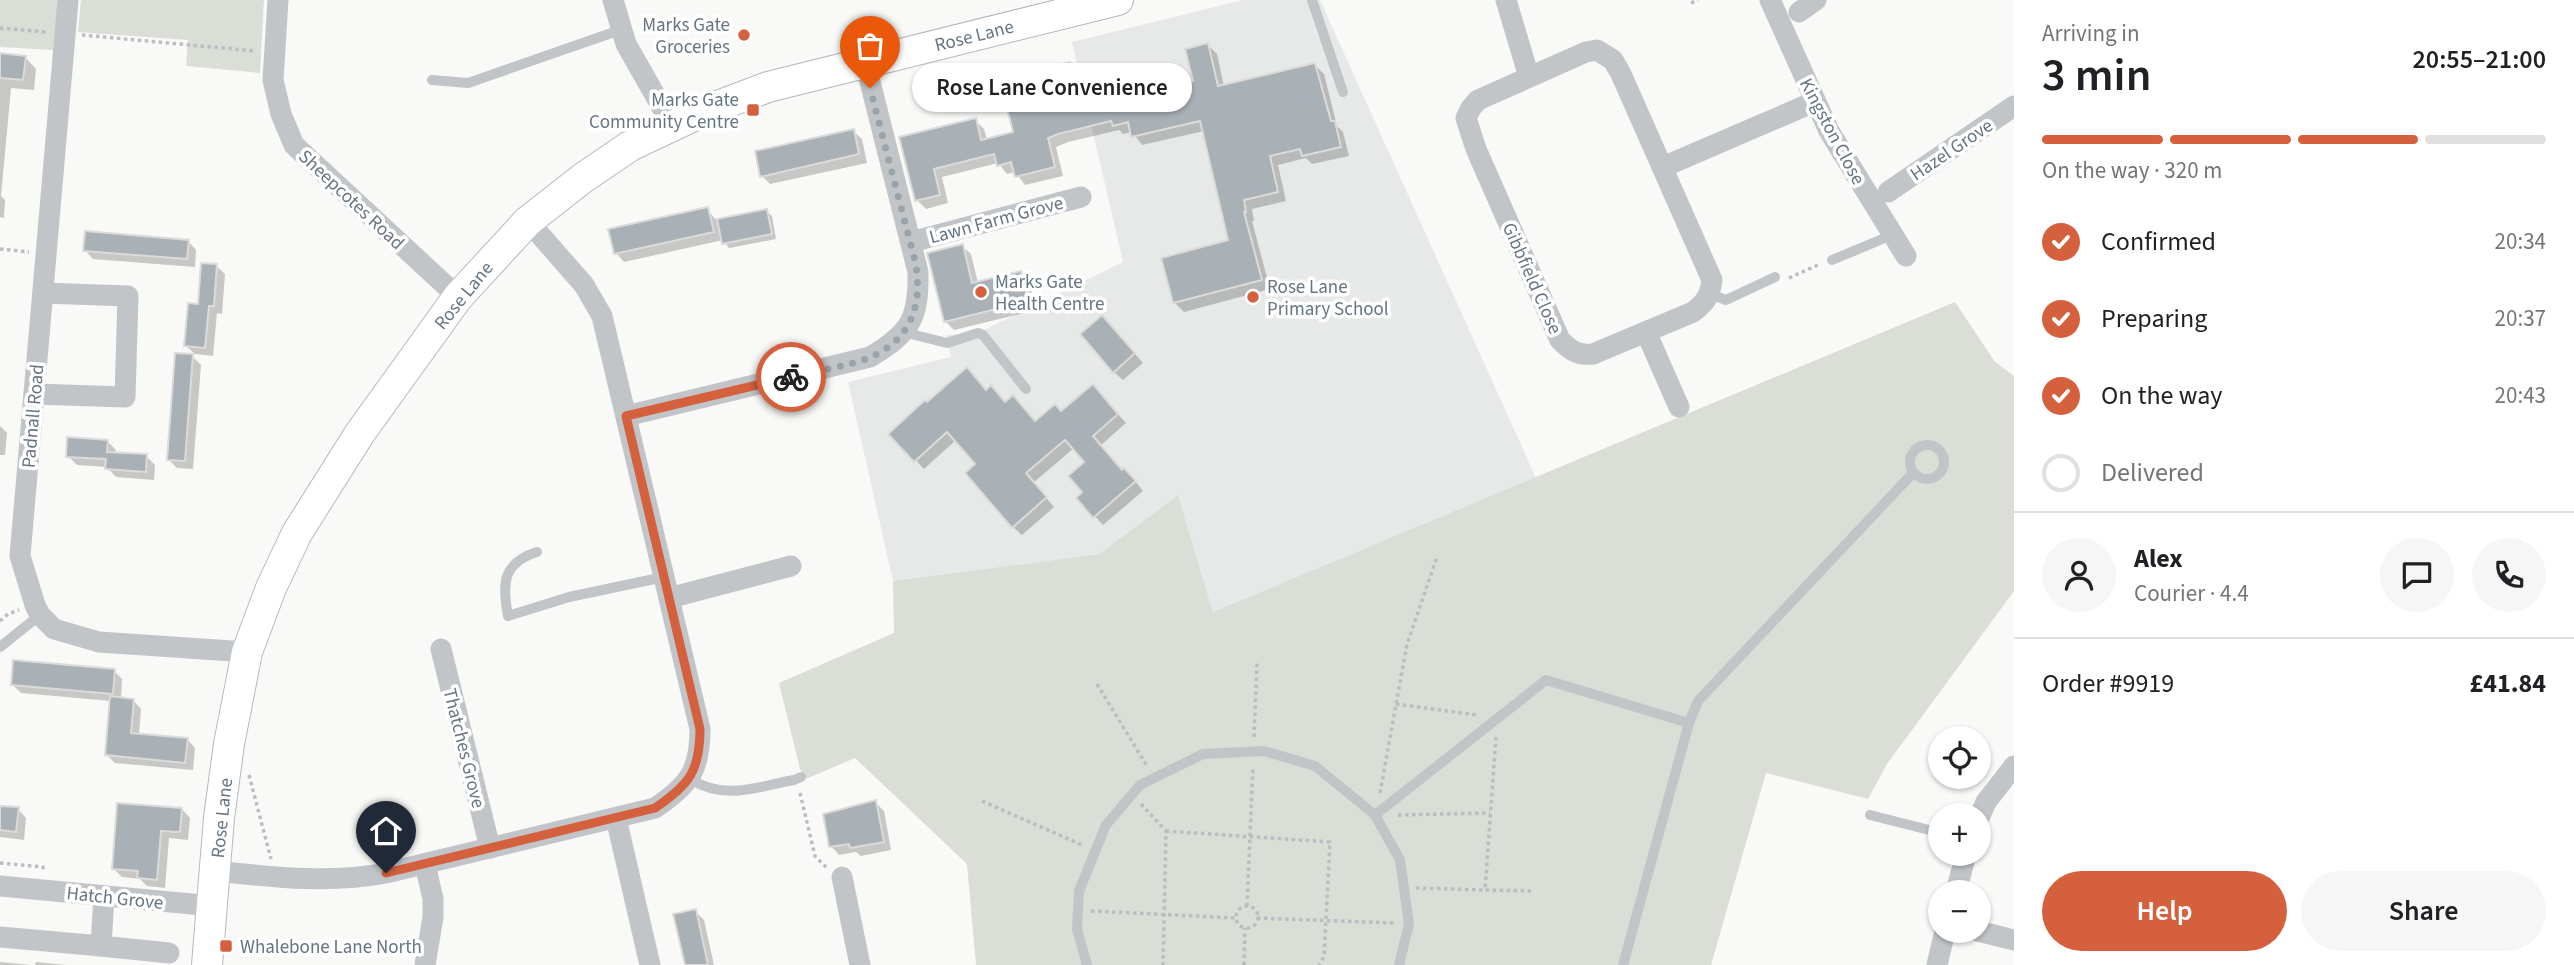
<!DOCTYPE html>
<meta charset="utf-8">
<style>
:root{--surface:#fff;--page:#f6f6f6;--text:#202124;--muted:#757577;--line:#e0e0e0;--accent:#d4603d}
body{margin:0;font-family:"Source Sans 3",sans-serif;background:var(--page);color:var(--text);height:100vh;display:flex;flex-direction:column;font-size:26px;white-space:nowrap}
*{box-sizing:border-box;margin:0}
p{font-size:23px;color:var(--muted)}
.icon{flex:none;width:38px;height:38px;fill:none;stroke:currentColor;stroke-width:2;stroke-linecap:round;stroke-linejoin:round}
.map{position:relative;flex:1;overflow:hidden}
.drawer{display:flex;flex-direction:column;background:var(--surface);width:560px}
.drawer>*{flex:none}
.tools{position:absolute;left:1928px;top:726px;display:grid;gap:14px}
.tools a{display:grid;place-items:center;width:63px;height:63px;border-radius:50%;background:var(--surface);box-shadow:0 2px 5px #0004;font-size:35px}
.pin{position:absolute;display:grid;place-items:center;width:60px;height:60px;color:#fff;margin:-72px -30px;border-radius:50% 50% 50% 0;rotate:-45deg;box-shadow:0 0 7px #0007}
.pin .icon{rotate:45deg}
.courier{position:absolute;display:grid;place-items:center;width:70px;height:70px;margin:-35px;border:5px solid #d4603d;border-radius:50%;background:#fff;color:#222;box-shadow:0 2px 9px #0007}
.bubble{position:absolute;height:49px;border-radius:24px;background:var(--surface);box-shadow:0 2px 5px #0004;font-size:23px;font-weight:600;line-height:49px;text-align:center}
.summary em{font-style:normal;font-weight:600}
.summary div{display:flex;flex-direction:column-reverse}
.summary{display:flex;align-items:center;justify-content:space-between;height:119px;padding:0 28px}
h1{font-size:46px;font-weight:600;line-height:52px}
.bar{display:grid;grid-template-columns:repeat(4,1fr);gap:10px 7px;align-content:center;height:84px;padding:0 28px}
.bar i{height:9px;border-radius:5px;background:var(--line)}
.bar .current{background:var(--accent)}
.bar p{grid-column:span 4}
.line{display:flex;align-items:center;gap:18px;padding:0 28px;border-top:2px solid var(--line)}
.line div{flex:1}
.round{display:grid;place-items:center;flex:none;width:74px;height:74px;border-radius:37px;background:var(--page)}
ol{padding:0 28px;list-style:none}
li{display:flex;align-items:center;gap:21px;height:77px}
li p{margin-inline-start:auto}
li .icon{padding:7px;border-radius:50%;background:var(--accent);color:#fff;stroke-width:4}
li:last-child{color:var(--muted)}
li i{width:38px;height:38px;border:4px solid var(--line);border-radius:50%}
.primary-button{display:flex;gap:14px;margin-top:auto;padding:14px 28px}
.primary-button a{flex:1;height:80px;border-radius:42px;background:var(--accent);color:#fff;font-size:28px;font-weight:600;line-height:80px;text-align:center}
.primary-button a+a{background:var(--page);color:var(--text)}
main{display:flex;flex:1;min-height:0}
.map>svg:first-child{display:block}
.built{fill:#e7e8e8}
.green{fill:#daded7}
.shadow{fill:#0003}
.building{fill:#a9b0b6;stroke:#dbdbda;stroke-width:2}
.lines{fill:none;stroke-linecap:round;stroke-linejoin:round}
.secondary-casing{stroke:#b3b9bd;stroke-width:32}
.path{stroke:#bbbec0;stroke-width:3.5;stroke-dasharray:3.5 3.5;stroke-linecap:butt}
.lane{stroke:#c1c5c8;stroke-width:10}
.street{stroke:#c1c5c8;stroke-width:21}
.secondary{stroke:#fff;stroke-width:30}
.done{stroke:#99a3aa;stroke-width:7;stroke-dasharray:0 12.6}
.route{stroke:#d4603d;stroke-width:9}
.poi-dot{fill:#d4603d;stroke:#fff;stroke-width:2.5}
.labels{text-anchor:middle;stroke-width:7;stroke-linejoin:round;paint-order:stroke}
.poi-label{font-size:19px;fill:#667580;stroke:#fff;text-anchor:start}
.street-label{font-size:19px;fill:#667580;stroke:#fff}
</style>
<main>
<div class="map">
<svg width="2014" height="965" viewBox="0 0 2014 965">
<rect width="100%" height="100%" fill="#f9f9f8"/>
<path class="built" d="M1243,0H1320L1536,478L1213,612L1178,495L1099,554L893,581L848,382L951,357L946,335L978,333L1123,262L1072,42Z"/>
<g class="green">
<path d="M0,0H59L54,50L0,47Z"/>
<path d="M81,0H264L260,73L186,66L188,40L78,32Z"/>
<path d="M1955,302L1995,362L2014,376V591L1887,764L1868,799L1766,773L1711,965H976L967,864L855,758L806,779L800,769L779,683L894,633L893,581L1099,554L1178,495L1213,612Z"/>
</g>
<g class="shadow">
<path d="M1208,45L1217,54L1224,87L1315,65L1324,74L1337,126L1343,132L1349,156L1312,164L1306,158L1278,165L1286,201L1252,209L1254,221H1252L1270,289L1184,312L1175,303L1163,259L1230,242L1204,131L1142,145L1132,132L1123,134L1119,130L1068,142L1056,147L1063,176L1025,185L1015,172L1007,174L998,163L942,177L948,203L926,209L917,200L901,138L975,120L984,129L987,140L1015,134L1028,101L1069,64L1078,73L1087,108L1195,83Z"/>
<path d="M0,54L25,57L36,69L34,90L11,88L1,196L5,200L4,218L0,217Z"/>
<path d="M853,131L862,139L867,163L770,184L762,176Z"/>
<path d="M707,209L716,220L766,211L772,216L776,239L729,248L723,240L624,262L616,253Z"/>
<path d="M188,241L196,250L195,267L93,259L85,250Z"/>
<path d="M962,246L971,254L978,283L1020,273L1029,281L1036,310L954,330L945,321Z"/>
<path d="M216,266L225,274L222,314L217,313L213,356L195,354L186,346Z"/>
<path d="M1110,325L1143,363L1123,380L1114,372Z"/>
<path d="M192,356L201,365L193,469L177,468L168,459Z"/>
<path d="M987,392L1035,423L1101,395L1126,423L1100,446L1122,472L1133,478L1143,491L1103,525L1078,498L1085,493L1087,462L1074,448L1033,483L1054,507L1022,535L1013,527L977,464L956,440L924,469L891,434Z"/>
<path d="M0,426L7,433L5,455H0Z"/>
<path d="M107,441L116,450L115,454L146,456L155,465L154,480L116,477L107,467L77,465L68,456Z"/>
<path d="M114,671L122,679L121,699L133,700L141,709L139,735L187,739L195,748L193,770L115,763L106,754L111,701L21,693L12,684Z"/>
<path d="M875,802L884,811L891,850L861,856L856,852L839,855L831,846Z"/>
<path d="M0,808L18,809L26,818L24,840L0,837Z"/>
<path d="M182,809L190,818L188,840L169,838L165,888L147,886L140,879L122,877L114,869Z"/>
<path d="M695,911L704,920L714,965H686Z"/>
<path d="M0,962L31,965H0Z"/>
<path d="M36,962L67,965H35Z"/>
</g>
<g class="building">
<path d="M1208,43L1218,86L1315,63L1331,121H1335L1341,147L1302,156L1300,149L1270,156L1278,192L1244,200L1246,212H1244L1262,280L1173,303L1161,258L1228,240L1200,121L1131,137L1128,122L1113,126L1111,121L1058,134L1048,138L1055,167L1015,177L1011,162L997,166L994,154L934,169L940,195L915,201L899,137L976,118L981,140L1013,132L1006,104L1026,100L1021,81L1032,79L1030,72L1070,62L1081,108L1193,81L1185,49Z"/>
<path d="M0,53L26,56L23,80L0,78Z"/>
<path d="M854,129L859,154L760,177L755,151Z"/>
<path d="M708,207L714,232L614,254L608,229Z"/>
<path d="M767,209L772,234L722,244L717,219Z"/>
<path d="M85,231L189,240L187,259L83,251Z"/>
<path d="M963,244L972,283L1021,271L1028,301L944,322L927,253Z"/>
<path d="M201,263L217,264L214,306H209L205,348L184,346L188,303L198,304Z"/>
<path d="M1102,315L1135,353L1113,373L1080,334Z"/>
<path d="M175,353L193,354L185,461L167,460Z"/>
<path d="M967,367L986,390L991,385L1005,402L1013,395L1035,421L1055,404L1061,411L1093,384L1118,414L1093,436L1122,470L1124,468L1136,481L1093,518L1076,498L1082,492L1068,476L1084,462L1065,440L1026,473L1047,497L1012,528L965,473L975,464L947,432L914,462L888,434L925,400L927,402Z"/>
<path d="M67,437L108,440L107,452L147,454L146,472L105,469L106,459L66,457Z"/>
<path d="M13,660L115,669L113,694L11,685Z"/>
<path d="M110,696L134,699L131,733L188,738L185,763L105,755Z"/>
<path d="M876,800L884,842L850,848L849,844L829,847L823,814Z"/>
<path d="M117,803L182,808L180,832L161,831L157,880L137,878L138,871L112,869Z"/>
<path d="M0,806L19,807L16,832L0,830Z"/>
<path d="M696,909L708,965H685L673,914Z"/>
</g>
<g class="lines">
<g class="secondary-casing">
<path id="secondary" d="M207,965L219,818L229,744L247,652L271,588L297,533L360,433L458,297L528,221L583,178L630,146L702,112L768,87L1118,0"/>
</g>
<g class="path">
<path d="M1691,3L1698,0"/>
<path d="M0,28L46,32"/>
<path d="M82,35L255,51"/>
<path d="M0,249L29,252"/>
<path d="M1789,278L1820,264"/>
<path d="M0,621L8,614L19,610"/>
<path d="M1097,684L1147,766"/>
<path d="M1396,704L1477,715"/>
<path d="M1254,737L1257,662"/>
<path d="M1496,737L1485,890L1531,891"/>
<path d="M249,775L271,859"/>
<path d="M800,793L815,856L827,868"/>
<path d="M1380,793L1407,644L1437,557"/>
<path d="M982,801L1082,845"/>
<path d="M1141,804L1166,831L1163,965"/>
<path d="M1398,815L1490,813"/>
<path d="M1166,831L1330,842L1324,957L1319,965"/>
<path d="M0,863L43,867L44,872"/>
<path d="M1416,888L1485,890"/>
<path d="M1247,906L1253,766"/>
<circle cx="1247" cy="917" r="11"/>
<path d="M1091,911L1236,918"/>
<path d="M1257,918L1395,923"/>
<path d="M1244,965L1245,928"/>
</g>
<g class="lane">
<path d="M1312,0L1343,92"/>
<path d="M432,80L468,83L620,30"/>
<path d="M1832,260L1892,235"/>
<path d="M1710,294L1726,300L1775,277"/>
<path d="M903,332L947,343L978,333L983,335L1026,389"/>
<circle cx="1927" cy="462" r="17"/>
<path d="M537,552C502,563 502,584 508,616L569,597L664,577"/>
<path d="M0,647L40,615"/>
<path d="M1689,723L1698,701L1913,473"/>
<path d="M690,779C726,801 755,787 794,780L801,777"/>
<path d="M1375,815L1546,680L1689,723L1623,965"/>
<path d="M1870,815L1941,833"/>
<path d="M1087,965L1077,929L1079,891L1106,825L1140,785L1203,754L1264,751L1315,766L1375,815L1400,860L1409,924L1399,965"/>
</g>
<g class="street">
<path d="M68,0L20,556L35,605L40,615L54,629L99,642L247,652"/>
<path d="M278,0L273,80L281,114L294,145L458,297"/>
<path d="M613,0L626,44L672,125"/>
<path d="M1506,0L1529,77"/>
<path d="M1770,0L1829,131L1906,256"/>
<path d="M1799,12L1816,0"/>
<path d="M1597,50L1613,60L1621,74L1712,280C1710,296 1706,302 1693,312L1593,354C1578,356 1570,350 1560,340L1476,149L1466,118L1471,108L1478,100L1586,52Z"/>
<path d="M1663,167L1814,102"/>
<path d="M1888,192L2014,106"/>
<path d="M911,242L1081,197"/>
<path d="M1646,332L1679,407"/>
<path d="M34,394L125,397L128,296L43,293"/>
<path d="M626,416L870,357C910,333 919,319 918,272L865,62"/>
<path d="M669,598L791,566"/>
<path d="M441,649L490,848"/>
<path d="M616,818L650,965"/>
<path d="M1979,818L1986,802L2014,766"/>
<path d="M215,871C273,877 328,884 386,873L655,808C689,785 700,771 700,729L602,316L584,285L528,221"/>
<path d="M842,877L860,965"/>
<path d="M0,886L213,906"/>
<path d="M1956,892L1966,854"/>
<path d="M104,896L101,946L169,953"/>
<path d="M1978,931L2014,940"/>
<path d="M0,937L101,946"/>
<path d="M425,965L433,917V899L425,864"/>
<path d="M1937,965L1945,931"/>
</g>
<use href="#secondary" class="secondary"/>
</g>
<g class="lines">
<path class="done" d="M791,377C814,371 850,366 871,357C914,338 924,299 914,257L870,88"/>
<path class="route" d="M386,873L655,808C689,785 700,771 700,729L626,416L791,377"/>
</g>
<g class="poi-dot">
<circle cx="744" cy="35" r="7"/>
<rect x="746" y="103" width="14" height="14" rx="3.5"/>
<circle cx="981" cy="292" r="7"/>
<circle cx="1253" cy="297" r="7"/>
<rect x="219" y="939" width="14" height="14" rx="3.5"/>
</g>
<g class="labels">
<g class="poi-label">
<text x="730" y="31" text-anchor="end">Marks Gate<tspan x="730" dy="22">Groceries</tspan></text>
<text x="739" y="106" text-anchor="end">Marks Gate<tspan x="739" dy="22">Community Centre</tspan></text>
<text x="995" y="288">Marks Gate<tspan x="995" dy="22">Health Centre</tspan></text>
<text x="1267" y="293">Rose Lane<tspan x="1267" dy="22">Primary School</tspan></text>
<text x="240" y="953">Whalebone Lane North</text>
</g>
<g class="street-label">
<text transform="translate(974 35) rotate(-14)" y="7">Rose Lane</text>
<text transform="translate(1833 131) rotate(62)" y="7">Kingston Close</text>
<text transform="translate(1951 149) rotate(-34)" y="7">Hazel Grove</text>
<text transform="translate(352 199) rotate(43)" y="7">Sheepcotes Road</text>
<text transform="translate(996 219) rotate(-15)" y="7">Lawn Farm Grove</text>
<text transform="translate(1533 278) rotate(66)" y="7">Gibbfield Close</text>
<text transform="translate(463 295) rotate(-51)" y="7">Rose Lane</text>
<text transform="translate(32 416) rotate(-85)" y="7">Padnall Road</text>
<text transform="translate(465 748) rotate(76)" y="7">Thatches Grove</text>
<text transform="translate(221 818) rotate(-84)" y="7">Rose Lane</text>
<text transform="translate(115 897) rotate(6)" y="7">Hatch Grove</text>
</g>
</g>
</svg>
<div class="tools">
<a><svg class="icon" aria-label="locate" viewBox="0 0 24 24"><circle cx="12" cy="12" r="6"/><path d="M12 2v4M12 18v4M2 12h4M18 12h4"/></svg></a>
<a>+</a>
<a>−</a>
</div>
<div class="pin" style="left:870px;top:88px;background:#ea580c"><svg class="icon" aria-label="bag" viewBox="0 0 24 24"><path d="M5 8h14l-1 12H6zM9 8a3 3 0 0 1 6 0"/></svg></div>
<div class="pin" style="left:386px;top:873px;background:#1f2937"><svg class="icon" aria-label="home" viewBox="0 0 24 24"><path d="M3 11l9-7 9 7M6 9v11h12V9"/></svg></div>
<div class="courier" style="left:791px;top:377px"><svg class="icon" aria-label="bike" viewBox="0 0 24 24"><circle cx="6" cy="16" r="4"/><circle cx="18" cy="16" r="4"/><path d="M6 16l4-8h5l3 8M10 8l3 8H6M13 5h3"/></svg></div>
<div class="bubble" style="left:912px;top:63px;width:280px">Rose Lane Convenience</div>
</div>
<section class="drawer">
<div class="summary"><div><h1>3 min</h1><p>Arriving in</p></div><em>20:55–21:00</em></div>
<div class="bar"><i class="current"></i><i class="current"></i><i class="current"></i><i></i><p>On the way · 320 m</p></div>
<ol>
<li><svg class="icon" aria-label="check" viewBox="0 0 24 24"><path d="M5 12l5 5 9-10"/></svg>Confirmed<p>20:34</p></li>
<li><svg class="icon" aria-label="check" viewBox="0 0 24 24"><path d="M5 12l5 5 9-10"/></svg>Preparing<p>20:37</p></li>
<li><svg class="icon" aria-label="check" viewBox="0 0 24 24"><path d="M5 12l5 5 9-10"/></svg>On the way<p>20:43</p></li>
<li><i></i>Delivered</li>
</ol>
<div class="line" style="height:126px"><a class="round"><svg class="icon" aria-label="person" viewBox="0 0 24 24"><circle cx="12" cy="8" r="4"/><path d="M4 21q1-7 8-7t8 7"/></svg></a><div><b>Alex</b><p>Courier · 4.4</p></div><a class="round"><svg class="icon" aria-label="chat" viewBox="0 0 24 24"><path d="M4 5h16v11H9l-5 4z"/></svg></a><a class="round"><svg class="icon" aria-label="phone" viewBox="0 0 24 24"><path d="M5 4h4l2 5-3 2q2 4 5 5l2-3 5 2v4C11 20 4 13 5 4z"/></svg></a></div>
<div class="line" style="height:91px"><div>Order #9919</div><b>£41.84</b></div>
<div class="primary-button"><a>Help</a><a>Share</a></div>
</section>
</main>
